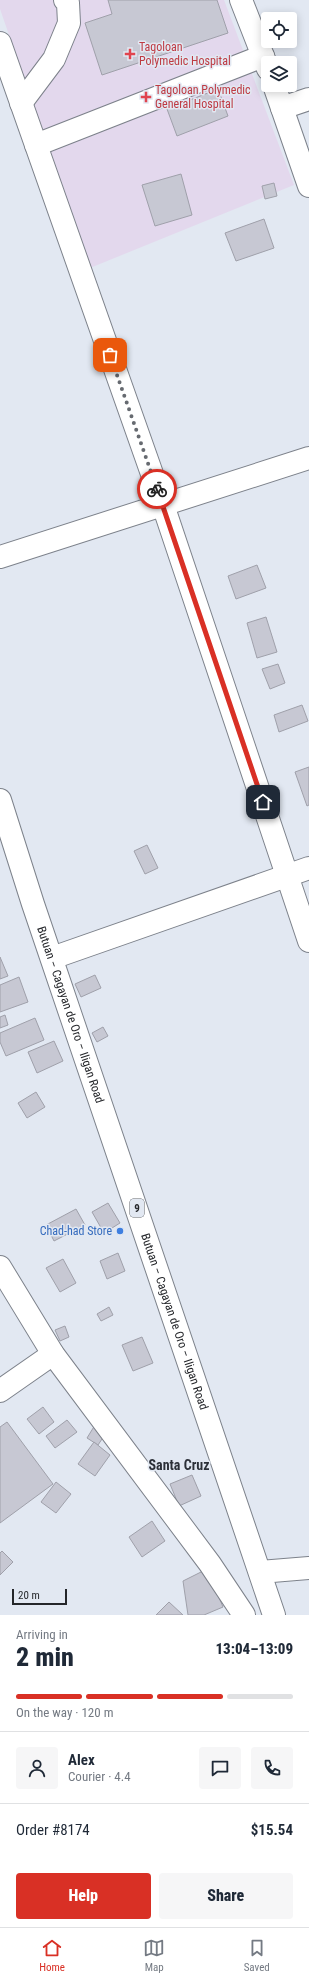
<!DOCTYPE html>
<meta charset="utf-8">
<style>
:root{--surface:#fff;--page:#f6f6f7;--text:#1f2937;--muted:#747a83;--line:#e0e1e3;--accent:#d93025}
body{margin:0;font-family:"Roboto Condensed",sans-serif;background:var(--page);color:var(--text);height:100vh;display:flex;flex-direction:column;font-size:15px;white-space:nowrap}
*{box-sizing:border-box;margin:0}
p{font-size:13px;color:var(--muted)}
.icon{flex:none;width:22px;height:22px;fill:none;stroke:currentColor;stroke-width:2;stroke-linecap:round;stroke-linejoin:round}
.map{position:relative;height:1615px;overflow:hidden}
.panel{display:flex;flex-direction:column;background:var(--surface);flex:1}
.panel>*{flex:none}
.buttons{position:absolute;left:261px;top:12px;display:grid;gap:8px}
.buttons a{display:grid;place-items:center;width:36px;height:36px;border-radius:4px;background:var(--surface);box-shadow:0 2px 10px #0003;font-size:20px}
.scale{position:absolute;left:12px;bottom:10px;width:55px;box-sizing:border-box;padding-left:4px;border:2px solid #24262a;border-top:0;font-size:11px;line-height:14px;white-space:nowrap;color:#24262a;-webkit-text-stroke:3px #e2e8f2;paint-order:stroke}
.pin{position:absolute;display:grid;place-items:center;width:34px;height:34px;color:#fff;margin:-17px;border-radius:8px;box-shadow:0 2px 6px #0006}
.courier{position:absolute;display:grid;place-items:center;width:40px;height:40px;margin:-20px;border:3px solid #d93025;border-radius:50%;background:#fff;color:#222;box-shadow:0 1px 5px #0007}
.head em{font-style:normal;font-weight:800}
.head div{display:flex;flex-direction:column-reverse}
.head{display:flex;align-items:center;justify-content:space-between;height:68px;padding:0 16px}
h1{font-size:26px;font-weight:800;line-height:30px}
.bar{display:grid;grid-template-columns:repeat(4,1fr);gap:6px 4px;align-content:center;height:48px;padding:0 16px}
.bar i{height:5px;border-radius:3px;background:var(--line)}
.bar .selected{background:var(--accent)}
.bar p{grid-column:span 4}
.line{display:flex;align-items:center;gap:10px;padding:0 16px;border-top:1px solid var(--line)}
.line div{flex:1}
.round{display:grid;place-items:center;flex:none;width:42px;height:42px;border-radius:4px;background:var(--page)}
.button{display:flex;gap:8px;margin-top:auto;padding:8px 16px}
.button a{flex:1;height:46px;border-radius:4px;background:var(--accent);color:#fff;font-size:16px;font-weight:800;line-height:46px;text-align:center}
.button a+a{background:var(--page);color:var(--text)}
.dock{display:flex;justify-content:space-around;align-items:center;height:56px;border-top:1px solid var(--line);background:var(--surface);font-size:11px;color:var(--muted)}
.dock a{display:grid;justify-items:center;gap:2px}
.dock .selected{color:var(--accent)}
.map>svg:first-child{display:block}
.medical{fill:#e3d8ed}
.building{fill:#c7c8d3;stroke:#9fa0aa}
.lines{fill:none;stroke-linecap:round;stroke-linejoin:round}
.minor-casing{stroke:#7d828b;stroke-width:24}
.highway-casing{stroke:#7d828b;stroke-width:24}
.minor{stroke:#fff;stroke-width:22}
.highway{stroke:#fff;stroke-width:22}
.done{stroke:#666a70;stroke-width:4;stroke-dasharray:0 7.2}
.route{stroke:#d93025;stroke-width:5}
.health-dot{fill:#e0444e;stroke:#e2e8f2;stroke-width:1.5}
.shop-dot{fill:#3f7fe0;stroke:#e2e8f2;stroke-width:1.5}
.labels{text-anchor:middle;stroke-width:3;stroke-linejoin:round;paint-order:stroke}
.shield{fill:#e2e8f2;stroke:#5d6066;stroke-width:1}
.shield-label{font-size:11px;font-weight:bold;fill:#24262a}
.health-label{font-size:12px;fill:#be3a42;stroke:#e2e8f2;text-anchor:start}
.street-label{font-size:12px;fill:#24262a;stroke:#e2e8f2}
.shop-label{font-size:12px;fill:#366cbe;stroke:#e2e8f2;text-anchor:end}
.quarter-label{font-size:14px;font-weight:bold;fill:#2b2f37;stroke:#e2e8f2}
</style>
<div class="map">
<svg width="309" height="1615" viewBox="0 0 309 1615">
<rect width="100%" height="100%" fill="#e2e8f2"/>
<path class="medical" d="M0,0H224L294,185L90,268L0,9Z"/>
<g class="building">
<path d="M108,0H217L228,33L102,75L85,23L112,14Z"/>
<path d="M218,89L228,116L177,136L167,109Z"/>
<path d="M181,174L192,215L155,226L142,185Z"/>
<path d="M274,183L277,196L265,199L262,186Z"/>
<path d="M264,219L274,248L236,261L225,233Z"/>
<path d="M257,565L266,588L236,599L228,576Z"/>
<path d="M266,617L277,652L257,658L247,623Z"/>
<path d="M278,664L285,683L270,689L262,669Z"/>
<path d="M302,705L308,721L279,732L274,715Z"/>
<path d="M309,767V805L307,806L295,772Z"/>
<path d="M147,845L158,868L145,874L134,851Z"/>
<path d="M0,957L8,976L0,979Z"/>
<path d="M95,975L101,988L81,997L75,984Z"/>
<path d="M19,977L28,1002L0,1012V985Z"/>
<path d="M5,1015L8,1025L0,1028V1017Z"/>
<path d="M35,1018L44,1040L6,1056L0,1042V1033Z"/>
<path d="M103,1027L108,1036L97,1042L92,1033Z"/>
<path d="M54,1041L63,1061L37,1073L28,1052Z"/>
<path d="M36,1092L45,1107L27,1118L18,1103Z"/>
<path d="M108,1203L120,1223L104,1233L92,1212Z"/>
<path d="M76,1209L85,1225L54,1241L46,1225Z"/>
<path d="M118,1253L125,1271L107,1279L100,1261Z"/>
<path d="M63,1259L76,1283L60,1292L46,1268Z"/>
<path d="M109,1307L113,1315L101,1321L97,1314Z"/>
<path d="M65,1326L69,1337L60,1341L55,1330Z"/>
<path d="M142,1337L153,1363L133,1371L122,1345Z"/>
<path d="M43,1407L54,1422L39,1434L27,1419Z"/>
<path d="M67,1420L77,1432L55,1448L46,1436Z"/>
<path d="M7,1422L53,1484L0,1523V1427Z"/>
<path d="M95,1425L106,1433L98,1445L87,1438Z"/>
<path d="M94,1442L110,1455L95,1476L78,1464Z"/>
<path d="M192,1475L201,1496L179,1506L170,1484Z"/>
<path d="M56,1482L71,1494L56,1513L41,1502Z"/>
<path d="M152,1521L165,1541L142,1557L129,1537Z"/>
<path d="M2,1551L13,1562L0,1575V1553Z"/>
<path d="M207,1569L223,1607L204,1615H188L183,1581Z"/>
<path d="M169,1602L183,1615H156Z"/>
</g>
<g class="lines">
<g class="minor-casing">
<g id="minor">
<path d="M241,0L268,69"/>
<path d="M0,43L163,505L309,941"/>
<path d="M274,85L309,186"/>
<path d="M21,103L54,59L69,23L68,3L65,0"/>
<path d="M282,108L309,99"/>
<path d="M36,145L263,56"/>
<path d="M0,557L309,458"/>
<path d="M52,958L309,868"/>
<path d="M0,1267L53,1354L210,1564L244,1615"/>
<path d="M0,1391L53,1354"/>
<path d="M260,1572L309,1568"/>
</g>
</g>
<g class="highway-casing">
<g id="highway">
<path id="s1" d="M0,800L33,904L274,1615"/>
</g>
</g>
<use href="#minor" class="minor"/>
<use href="#highway" class="highway"/>
</g>
<g class="lines">
<path class="done" d="M110,355L157,489"/>
<path class="route" d="M157,489L263,802"/>
</g>
<g class="health-dot">
<path d="M128 48h4v4h4v4h-4v4h-4v-4h-4v-4h4z"/>
<path d="M144 91h4v4h4v4h-4v4h-4v-4h-4v-4h4z"/>
</g>
<circle class="shop-dot" cx="120" cy="1231" r="4"/>
<g class="labels">
<rect class="shield" x="130" y="1199" width="14" height="18" rx="3"/>
<g class="shield-label">
<text x="137" y="1212">9</text>
</g>
<g class="health-label">
<text x="139" y="51">Tagoloan<tspan x="139" dy="14">Polymedic Hospital</tspan></text>
<text x="155" y="94">Tagoloan Polymedic<tspan x="155" dy="14">General Hospital</tspan></text>
</g>
<g class="street-label">
<text dy="4" stroke="none"><textPath href="#s1" startOffset="226">Butuan – Cagayan de Oro – Iligan Road</textPath></text>
<text dy="4" stroke="none"><textPath href="#s1" startOffset="550">Butuan – Cagayan de Oro – Iligan Road</textPath></text>
</g>
<g class="shop-label">
<text x="112" y="1235">Chad-had Store</text>
</g>
<g class="quarter-label">
<text x="179" y="1470">Santa Cruz</text>
</g>
</g>
</svg>
<div class="buttons">
<a><svg class="icon" aria-label="locate" viewBox="0 0 24 24"><circle cx="12" cy="12" r="6"/><path d="M12 2v4M12 18v4M2 12h4M18 12h4"/></svg></a>
<a><svg class="icon" aria-label="layers" viewBox="0 0 24 24"><path d="M12 4l9 5-9 5-9-5zM3 14l9 5 9-5"/></svg></a>
</div>
<div class="scale">20 m</div>
<div class="pin" style="left:110px;top:355px;background:#ea580c"><svg class="icon" aria-label="bag" viewBox="0 0 24 24"><path d="M5 8h14l-1 12H6zM9 8a3 3 0 0 1 6 0"/></svg></div>
<div class="pin" style="left:263px;top:802px;background:#1f2937"><svg class="icon" aria-label="home" viewBox="0 0 24 24"><path d="M3 11l9-7 9 7M6 9v11h12V9"/></svg></div>
<div class="courier" style="left:157px;top:489px"><svg class="icon" aria-label="bike" viewBox="0 0 24 24"><circle cx="6" cy="16" r="4"/><circle cx="18" cy="16" r="4"/><path d="M6 16l4-8h5l3 8M10 8l3 8H6M13 5h3"/></svg></div>
</div>
<section class="panel">
<div class="head"><div><h1>2 min</h1><p>Arriving in</p></div><em>13:04–13:09</em></div>
<div class="bar"><i class="selected"></i><i class="selected"></i><i class="selected"></i><i></i><p>On the way · 120 m</p></div>
<div class="line" style="height:72px"><a class="round"><svg class="icon" aria-label="person" viewBox="0 0 24 24"><circle cx="12" cy="8" r="4"/><path d="M4 21q1-7 8-7t8 7"/></svg></a><div><b>Alex</b><p>Courier · 4.4</p></div><a class="round"><svg class="icon" aria-label="chat" viewBox="0 0 24 24"><path d="M4 5h16v11H9l-5 4z"/></svg></a><a class="round"><svg class="icon" aria-label="phone" viewBox="0 0 24 24"><path d="M5 4h4l2 5-3 2q2 4 5 5l2-3 5 2v4C11 20 4 13 5 4z"/></svg></a></div>
<div class="line" style="height:52px"><div>Order #8174</div><b>$15.54</b></div>
<div class="button"><a>Help</a><a>Share</a></div>
</section>
<nav class="dock">
<a class="selected"><svg class="icon" aria-label="home" viewBox="0 0 24 24"><path d="M3 11l9-7 9 7M6 9v11h12V9"/></svg>Home</a>
<a><svg class="icon" aria-label="map" viewBox="0 0 24 24"><path d="M3 6l6-2 6 2 6-2v14l-6 2-6-2-6 2zM9 4v14M15 6v14"/></svg>Map</a>
<a><svg class="icon" aria-label="saved" viewBox="0 0 24 24"><path d="M7 4h10v16l-5-4-5 4z"/></svg>Saved</a>
</nav>
